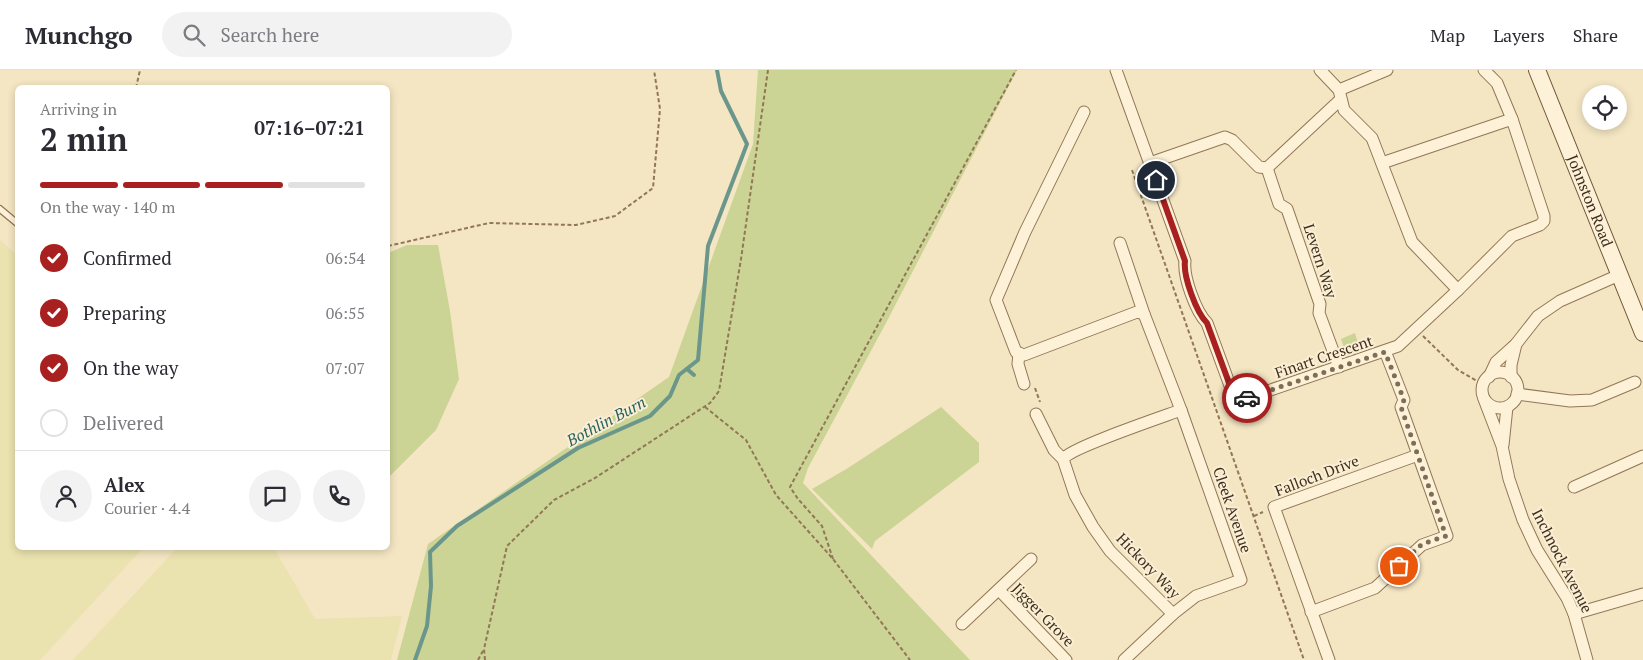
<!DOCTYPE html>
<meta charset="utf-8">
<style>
:root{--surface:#fff;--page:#f2f2f3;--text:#2b2b33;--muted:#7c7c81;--line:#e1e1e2;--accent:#a8201f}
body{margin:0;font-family:"PT Serif",serif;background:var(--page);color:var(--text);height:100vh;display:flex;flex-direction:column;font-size:19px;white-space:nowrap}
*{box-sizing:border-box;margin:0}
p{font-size:16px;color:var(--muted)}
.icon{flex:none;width:28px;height:28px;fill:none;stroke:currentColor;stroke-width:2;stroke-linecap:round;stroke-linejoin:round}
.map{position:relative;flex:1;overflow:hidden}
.sheet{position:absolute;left:15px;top:15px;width:375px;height:465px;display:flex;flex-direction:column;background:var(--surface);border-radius:8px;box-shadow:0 2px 8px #0003}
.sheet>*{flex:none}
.controls{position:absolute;left:1582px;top:15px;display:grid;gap:10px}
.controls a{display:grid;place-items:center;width:45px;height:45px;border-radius:50%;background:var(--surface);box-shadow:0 2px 8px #0003;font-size:25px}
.pin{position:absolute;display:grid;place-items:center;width:42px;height:42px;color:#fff;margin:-21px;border:2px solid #fff;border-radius:50%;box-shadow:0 1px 5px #0007}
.courier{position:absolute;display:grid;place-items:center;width:50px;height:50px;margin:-25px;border:4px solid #a8201f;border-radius:50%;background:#fff;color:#222;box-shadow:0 1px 6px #0007}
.headline em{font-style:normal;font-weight:700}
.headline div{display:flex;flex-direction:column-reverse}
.headline{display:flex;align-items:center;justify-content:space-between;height:85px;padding:0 25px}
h1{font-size:32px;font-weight:700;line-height:38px}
.bar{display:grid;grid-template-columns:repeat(4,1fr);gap:8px 5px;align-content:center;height:60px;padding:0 25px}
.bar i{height:6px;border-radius:4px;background:var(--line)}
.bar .current{background:var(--accent)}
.bar p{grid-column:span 4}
.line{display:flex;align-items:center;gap:12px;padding:0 25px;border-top:1px solid var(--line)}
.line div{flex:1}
.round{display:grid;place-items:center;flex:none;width:52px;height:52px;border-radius:26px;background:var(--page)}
ol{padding:0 25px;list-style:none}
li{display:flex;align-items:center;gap:15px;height:55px}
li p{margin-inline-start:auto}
li .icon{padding:5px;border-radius:50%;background:var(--accent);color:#fff;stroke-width:4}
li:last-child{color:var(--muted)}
li i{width:28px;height:28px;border:2px solid var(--line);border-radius:50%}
header{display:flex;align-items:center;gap:30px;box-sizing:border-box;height:70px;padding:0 25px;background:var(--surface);border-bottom:1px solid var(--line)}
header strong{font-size:24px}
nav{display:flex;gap:28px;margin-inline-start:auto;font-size:18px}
.search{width:350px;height:45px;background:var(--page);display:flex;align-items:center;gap:12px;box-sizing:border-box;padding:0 18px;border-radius:28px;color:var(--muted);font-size:19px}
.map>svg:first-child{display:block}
.farmland{fill:#eae2af}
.green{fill:#cbd495}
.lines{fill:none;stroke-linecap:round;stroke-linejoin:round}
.stream{stroke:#6b968c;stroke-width:4}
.service-casing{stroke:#917757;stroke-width:8}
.minor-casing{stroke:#917757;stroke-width:13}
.secondary-casing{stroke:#73573a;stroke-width:18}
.path{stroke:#917757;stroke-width:2;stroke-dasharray:4 2.5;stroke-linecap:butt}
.service{stroke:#fdf2d8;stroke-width:5.5}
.minor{stroke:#fdf2d8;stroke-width:11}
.secondary{stroke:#fdf2d8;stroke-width:16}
.done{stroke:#7e6e57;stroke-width:5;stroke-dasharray:0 9}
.route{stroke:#a8201f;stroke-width:6}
.labels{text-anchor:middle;stroke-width:4;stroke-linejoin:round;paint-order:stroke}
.street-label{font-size:15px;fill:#3f2e1d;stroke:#faefd4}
.water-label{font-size:16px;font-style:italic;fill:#2a615e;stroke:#faefd4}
</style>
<header>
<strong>Munchgo</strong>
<div class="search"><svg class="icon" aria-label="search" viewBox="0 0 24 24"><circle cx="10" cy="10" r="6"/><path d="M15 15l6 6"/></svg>Search here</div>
<nav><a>Map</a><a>Layers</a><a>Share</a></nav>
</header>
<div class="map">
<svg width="1643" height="590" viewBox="0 0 1643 590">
<rect width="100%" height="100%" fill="#f4e6c3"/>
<g class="farmland">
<path d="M0,170L17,185L18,478H143L40,590H0Z"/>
<path d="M177,478H274L315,549L402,546L391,590H73Z"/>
</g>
<g class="green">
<path d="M758,0H1017L886,253L808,398L803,413L970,590H397L428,474L669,307L753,74Z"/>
<path d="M407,175H438L450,241L459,309L436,360L389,407L388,183Z"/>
<path d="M1355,263L1360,280L1343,286L1341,280L1343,275L1341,269Z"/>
<path d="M941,337L979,373V392L875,471L872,479L812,419L848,398Z"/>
</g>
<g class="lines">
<g class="stream">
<path d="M687,299L694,305"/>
<path d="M415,590L427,556L431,516L430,482L457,456L578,378L650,346L670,326L679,305L698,290L708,176L747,74L721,21L717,0"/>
</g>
<g class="service-casing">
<path id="service" d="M0,139L18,154"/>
</g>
<g class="minor-casing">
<g id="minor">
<path d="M1116,0L1185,191C1183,207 1196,242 1207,253L1236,332L1398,276L1458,220L1412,172L1372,68L1344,40L1339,20L1320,0"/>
<path d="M1484,0L1497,13L1512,49"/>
<path d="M1339,20L1387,0"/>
<path d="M1084,42L1025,162L996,230L1016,282L1024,285L1137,242L1144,244L1181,340L1241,510L1196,526L1173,544L1124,590"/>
<path d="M1150,93L1225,67L1232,70L1259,97L1267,98L1340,30"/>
<path d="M1382,93L1512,49L1544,146V151L1540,155L1512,166L1458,220"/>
<path d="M1267,98L1279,134L1287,139L1320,234L1319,243L1339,297"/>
<path d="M1120,173L1144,244"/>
<path d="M1019,283L1018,294L1024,314"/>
<circle cx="1500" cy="320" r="18"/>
<path d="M1489,307L1496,292L1516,274L1538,246L1560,231L1619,205"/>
<path d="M1511,307V295L1516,274"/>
<path d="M1517,324L1570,331L1592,330L1635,312"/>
<path d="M1484,329L1502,376L1509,409L1523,450L1537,480L1567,528L1574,544L1587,590"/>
<path d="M1036,344L1054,380L1063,389"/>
<path d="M1503,375L1507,337"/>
<path d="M1574,417L1643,386"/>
<path d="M999,520L1066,590"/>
<path d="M1311,542L1375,518L1422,475L1447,466L1401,337L1404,330L1385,281"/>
<path d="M1173,544L1110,481L1093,457L1075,425L1063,389C1070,378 1162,347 1181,340"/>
<path d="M1574,544L1643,524"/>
<path d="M962,554L1031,489"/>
<path d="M1329,590L1274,437L1418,385"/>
</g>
</g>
<g class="secondary-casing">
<g id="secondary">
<path id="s1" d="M1537,0L1643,263"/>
</g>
</g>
<g class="path">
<path d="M136,18L140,0"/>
<path d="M1132,100L1304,590"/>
<path d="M388,176L489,153L576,155L615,146L653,118L660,39L654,0"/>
<path d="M1423,266L1458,300L1477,311"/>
<path d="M1035,318L1040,332"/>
<path d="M705,337L746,370L776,425L833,489L910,590"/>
<path d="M1254,446L1263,442"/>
<path d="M833,489L822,456L798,429L790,417L1016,0"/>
<path d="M478,590L484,579"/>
<path d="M485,590L484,579L507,476L554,430L595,408L710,333L719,321L741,189L768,0"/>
</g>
<use href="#service" class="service"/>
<use href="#minor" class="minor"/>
<use href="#secondary" class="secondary"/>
</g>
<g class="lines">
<path class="done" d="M1247,328L1385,282L1404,330L1401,337L1446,466L1422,474L1399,496"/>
<path class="route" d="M1156,110L1185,191C1183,206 1196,242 1207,253L1236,332L1247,328"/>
</g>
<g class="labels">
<g class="street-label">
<text dy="5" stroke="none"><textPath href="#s1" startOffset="141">Johnston Road</textPath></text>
<text transform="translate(1320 191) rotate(72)" y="5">Levern Way</text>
<text transform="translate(1324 287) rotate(-19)" y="5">Finart Crescent</text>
<text transform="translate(1317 406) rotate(-21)" y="5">Falloch Drive</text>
<text transform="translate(1232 440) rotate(71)" y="5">Cleek Avenue</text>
<text transform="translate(1562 491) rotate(63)" y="5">Inchnock Avenue</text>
<text transform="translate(1148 496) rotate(46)" y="5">Hickory Way</text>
<text transform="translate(1043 545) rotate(46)" y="5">Jigger Grove</text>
</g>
<g class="water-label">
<text transform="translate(606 351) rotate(-28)" y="6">Bothlin Burn</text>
</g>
</g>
</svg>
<div class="controls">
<a><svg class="icon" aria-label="locate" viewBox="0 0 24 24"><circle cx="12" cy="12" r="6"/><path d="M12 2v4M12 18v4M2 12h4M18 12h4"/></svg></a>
</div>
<div class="pin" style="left:1399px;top:496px;background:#ea580c"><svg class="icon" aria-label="bag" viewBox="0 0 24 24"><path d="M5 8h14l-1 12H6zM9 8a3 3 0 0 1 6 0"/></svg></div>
<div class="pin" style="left:1156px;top:110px;background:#1f2937"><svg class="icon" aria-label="home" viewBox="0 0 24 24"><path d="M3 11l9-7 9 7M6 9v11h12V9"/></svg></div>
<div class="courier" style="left:1247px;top:328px"><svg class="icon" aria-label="car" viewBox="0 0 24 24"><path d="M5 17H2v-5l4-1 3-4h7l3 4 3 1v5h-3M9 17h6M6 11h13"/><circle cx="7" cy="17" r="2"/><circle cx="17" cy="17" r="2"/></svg></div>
<section class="sheet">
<div class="headline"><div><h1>2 min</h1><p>Arriving in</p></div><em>07:16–07:21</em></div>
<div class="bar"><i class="current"></i><i class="current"></i><i class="current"></i><i></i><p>On the way · 140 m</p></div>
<ol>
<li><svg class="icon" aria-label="check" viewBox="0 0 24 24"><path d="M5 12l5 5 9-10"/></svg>Confirmed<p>06:54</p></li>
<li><svg class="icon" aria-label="check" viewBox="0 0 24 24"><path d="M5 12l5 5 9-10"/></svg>Preparing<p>06:55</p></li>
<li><svg class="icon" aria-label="check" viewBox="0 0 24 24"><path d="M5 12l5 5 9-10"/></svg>On the way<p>07:07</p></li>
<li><i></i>Delivered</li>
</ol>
<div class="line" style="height:90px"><a class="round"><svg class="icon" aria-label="person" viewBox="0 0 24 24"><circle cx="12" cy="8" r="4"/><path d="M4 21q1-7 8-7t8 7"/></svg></a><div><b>Alex</b><p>Courier · 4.4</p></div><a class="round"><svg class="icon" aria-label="chat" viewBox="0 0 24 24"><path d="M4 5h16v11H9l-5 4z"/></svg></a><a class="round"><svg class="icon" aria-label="phone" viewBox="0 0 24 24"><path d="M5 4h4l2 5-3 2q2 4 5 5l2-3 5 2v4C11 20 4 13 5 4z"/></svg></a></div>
</section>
</div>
